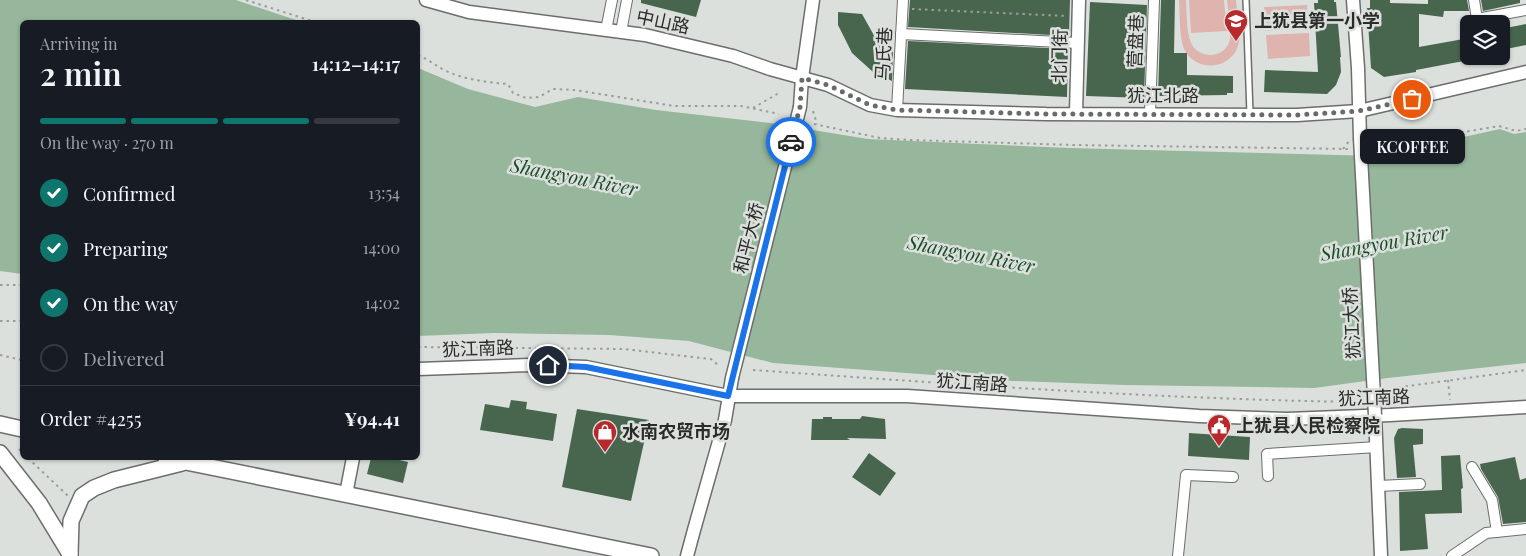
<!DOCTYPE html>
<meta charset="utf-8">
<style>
:root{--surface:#171b24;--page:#20242c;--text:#f1f3f6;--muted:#9ea1a6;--line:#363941;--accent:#0f766e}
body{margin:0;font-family:"Playfair Display","Noto Sans SC",serif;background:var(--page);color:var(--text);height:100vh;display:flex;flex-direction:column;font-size:19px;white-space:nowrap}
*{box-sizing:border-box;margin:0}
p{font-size:16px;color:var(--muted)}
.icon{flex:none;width:28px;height:28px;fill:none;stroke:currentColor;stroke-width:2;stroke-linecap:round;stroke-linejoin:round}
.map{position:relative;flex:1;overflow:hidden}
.drawer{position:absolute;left:20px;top:20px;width:400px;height:440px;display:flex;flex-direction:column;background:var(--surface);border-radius:8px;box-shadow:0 1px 4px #0004}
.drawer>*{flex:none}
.buttons{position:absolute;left:1460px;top:15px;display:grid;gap:10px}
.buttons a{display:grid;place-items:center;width:50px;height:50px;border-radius:8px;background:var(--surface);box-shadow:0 1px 4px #0004;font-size:25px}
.pin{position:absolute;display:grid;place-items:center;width:42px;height:42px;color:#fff;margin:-21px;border:2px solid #fff;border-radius:50%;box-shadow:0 1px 5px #0007}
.courier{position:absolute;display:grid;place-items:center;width:50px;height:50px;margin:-25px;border:4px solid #1a73e8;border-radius:50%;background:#fff;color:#222;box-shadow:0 1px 6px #0007}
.bubble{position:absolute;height:35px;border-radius:8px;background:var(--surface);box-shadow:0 1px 4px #0004;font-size:16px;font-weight:600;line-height:35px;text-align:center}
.headline em{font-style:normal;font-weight:600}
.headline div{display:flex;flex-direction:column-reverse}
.headline{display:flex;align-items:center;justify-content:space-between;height:85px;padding:0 20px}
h1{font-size:32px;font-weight:600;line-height:38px}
.bar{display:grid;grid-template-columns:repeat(4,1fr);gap:8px 5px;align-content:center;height:60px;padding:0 20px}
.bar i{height:6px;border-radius:4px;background:var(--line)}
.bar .on{background:var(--accent)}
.bar p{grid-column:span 4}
.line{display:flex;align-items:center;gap:12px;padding:0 20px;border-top:1px solid var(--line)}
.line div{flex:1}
ol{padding:0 20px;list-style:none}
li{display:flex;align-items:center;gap:15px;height:55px}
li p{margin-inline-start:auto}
li .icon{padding:5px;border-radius:50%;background:var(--accent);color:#fff;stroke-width:4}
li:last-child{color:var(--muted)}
li i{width:28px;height:28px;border:2px solid var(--line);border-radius:50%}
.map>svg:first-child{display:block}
.green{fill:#dfb3ae}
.water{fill:#96b79c}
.building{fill:#48664e}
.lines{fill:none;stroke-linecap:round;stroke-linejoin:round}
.service-casing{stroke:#6b6e6b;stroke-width:8}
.minor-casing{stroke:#6b6e6b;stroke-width:12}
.tertiary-casing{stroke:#6b6e6b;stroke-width:15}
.secondary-casing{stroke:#6b6e6b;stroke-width:18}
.path{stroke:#9a9d9b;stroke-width:2;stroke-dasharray:2.5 4;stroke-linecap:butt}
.service{stroke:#fff;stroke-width:5}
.minor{stroke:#fff;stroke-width:10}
.tertiary{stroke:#fff;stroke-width:12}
.secondary{stroke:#fff;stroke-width:15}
.tertiary-bridge-casing{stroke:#6b6e6b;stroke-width:15;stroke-linecap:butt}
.tertiary-bridge{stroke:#fff;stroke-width:12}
.done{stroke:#686b69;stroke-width:5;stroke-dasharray:0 9}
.route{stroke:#1a73e8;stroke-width:6}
.labels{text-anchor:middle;stroke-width:5;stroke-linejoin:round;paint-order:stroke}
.poi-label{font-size:18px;font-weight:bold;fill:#2a2c2a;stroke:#dce0dd;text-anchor:start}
.street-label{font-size:18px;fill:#2a2c2a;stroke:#dce0dd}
.water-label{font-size:19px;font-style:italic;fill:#184c27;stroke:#dce0dd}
</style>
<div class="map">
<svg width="1526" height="556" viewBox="0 0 1526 556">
<rect width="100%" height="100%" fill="#dce0dd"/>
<g class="green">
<path d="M1179,0H1186C1187,13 1186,31 1191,43C1199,60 1226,59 1230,39C1232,29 1228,11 1227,0H1236C1237,14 1243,32 1238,46C1230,70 1196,73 1184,49C1179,37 1180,14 1179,0Z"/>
<path d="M1189,0H1224L1227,31L1191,33Z"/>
<path d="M1307,5L1308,28L1265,31L1264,7Z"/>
<path d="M1309,33L1310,56L1268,59L1266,35Z"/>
</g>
<g class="water">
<path d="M0,0H236L302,22H22V274L0,271Z"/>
<path d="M418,68L468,89L535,107L578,97L656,110L770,123L868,139L1069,148L1377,156L1500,129L1514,134L1526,132V363L1388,378L1314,388L1124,385L1013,381L773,363L689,341L609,335L494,333L418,336Z"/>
</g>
<g class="building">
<path d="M641,0H701L696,17L641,3Z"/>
<path d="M910,0H1070L1069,36L908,27Z"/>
<path d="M1161,0H1175L1174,53H1187V75L1233,76V93H1227V95L1158,96Z"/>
<path d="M1318,0H1334V2H1336L1341,57H1340L1341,72L1336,85L1327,94L1264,92L1265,70L1318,72L1314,3H1318Z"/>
<path d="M1370,0H1390V3L1428,4V0H1467L1469,11H1444L1443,17L1419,14V47L1469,38V60L1416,70V72L1384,77L1371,68L1367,8H1370Z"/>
<path d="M1481,0H1520V3L1483,11Z"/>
<path d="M1090,2L1147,5L1144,98L1086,96Z"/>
<path d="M838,12L862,14L876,39L886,48L893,51L892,81L873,72L852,53L838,25Z"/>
<path d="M1526,24V45L1501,50V29Z"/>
<path d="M908,41L1068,49L1067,97L905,89Z"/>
<path d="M511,400L527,402L526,409L557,414L553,441L480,430L485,404L509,408Z"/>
<path d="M577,409L649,420L631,501L562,487Z"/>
<path d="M862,416L885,419L886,439L847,438L850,440H811L812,419H823V417H832V419H860Z"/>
<path d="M1402,428L1423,429V444L1413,445L1416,477L1397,478L1394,438L1398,429Z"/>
<path d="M1189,433L1250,437L1249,460L1188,456Z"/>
<path d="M869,453L896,473L880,496L852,477Z"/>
<path d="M1460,455L1463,488L1461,489L1462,513L1425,514L1428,549L1400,551L1399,492L1442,490L1441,456Z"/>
<path d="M1515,457L1520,480L1526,478V522L1503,524L1498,497L1481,469L1480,464Z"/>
<path d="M371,458H391L408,462L403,483L367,474Z"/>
</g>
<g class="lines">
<g class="service-casing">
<path id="service" d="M1246,0L1250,114"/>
</g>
<g class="minor-casing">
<g id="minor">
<path d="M1474,0L1477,19L1526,10"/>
<path d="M606,30L612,0"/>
<path d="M621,32L627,0"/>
<path d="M901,34L1078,43"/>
<path d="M897,110L903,0"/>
<path d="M1150,114L1154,0"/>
<path d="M1472,467L1492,500L1497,532"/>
<path d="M1268,476L1267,454L1377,447"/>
<path d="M1378,486L1420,484"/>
<path d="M1178,556L1186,475L1233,477"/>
<path d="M1452,556L1486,533L1526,529"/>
</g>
</g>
<g class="tertiary-casing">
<g id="tertiary">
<path d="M426,0L469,12L645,35L733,56L770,69L828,85L870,105L897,110L1046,114L1297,115L1359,111L1526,72"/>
<path d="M1353,0L1358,68L1360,138"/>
<path d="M800,107L802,78L813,0"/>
<path d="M1076,113L1079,0"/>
<path d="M418,369L529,365L586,367L728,396H907L1199,416L1287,419L1390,415L1526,407"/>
<path d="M1375,415L1381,556"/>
<path d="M346,494L353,458"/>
<path d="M687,556L694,530L725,420L732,378"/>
</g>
</g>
<g class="secondary-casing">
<g id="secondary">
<path d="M0,424L22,429"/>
<path d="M0,453L39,503L70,554"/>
<path d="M166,458L651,556"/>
<path d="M70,554L71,521L82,496L94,488L114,480L182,463"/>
</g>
</g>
<g class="path">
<path d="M246,0L315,22"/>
<path d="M912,9L1067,16"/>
<path d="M418,55C428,59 436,66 446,71C466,80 486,82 508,84L513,93L526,98L539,97L553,89L575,90L674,106H741L779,114"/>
<path d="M753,108L779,93"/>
<path d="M813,111L817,124"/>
<path d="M814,124L880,138L910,140L1075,145L1349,149"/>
<path d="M1373,134L1386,146"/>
<path d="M1371,148L1499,126L1516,131L1526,129"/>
<path d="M1343,149L1349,141"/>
<path d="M0,285H22"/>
<path d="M0,321H22"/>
<path d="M418,347L624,349L711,359L718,365"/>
<path d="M0,355L22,360"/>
<path d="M753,370C954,384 1155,399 1357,402V406"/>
<path d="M1448,380L1450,400"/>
<path d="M1386,389L1526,370"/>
<path d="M19,449L22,452"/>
<path d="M28,458L68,496"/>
</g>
<use href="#service" class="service"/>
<use href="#minor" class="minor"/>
<use href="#tertiary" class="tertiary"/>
<use href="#secondary" class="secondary"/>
<g class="tertiary-bridge-casing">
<g id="tertiary-bridge">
<path d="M1360,138L1375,415"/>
<path d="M732,378L800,107"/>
</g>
</g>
<use href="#tertiary-bridge" class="tertiary-bridge"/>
</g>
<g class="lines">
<path class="done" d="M791,142L800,107L802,78L828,85L870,105L897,110L1046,114L1297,115L1359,111L1412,99"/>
<path class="route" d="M548,365L586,367L728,396L791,142"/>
</g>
<defs>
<g id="school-pin" transform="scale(1.25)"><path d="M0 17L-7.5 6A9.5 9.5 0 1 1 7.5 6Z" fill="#b8282c" stroke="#dce0dd"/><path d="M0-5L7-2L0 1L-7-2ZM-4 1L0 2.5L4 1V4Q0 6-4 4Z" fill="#fff"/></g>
<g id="civic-pin" transform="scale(1.25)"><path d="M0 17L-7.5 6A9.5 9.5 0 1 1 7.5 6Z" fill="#b8282c" stroke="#dce0dd"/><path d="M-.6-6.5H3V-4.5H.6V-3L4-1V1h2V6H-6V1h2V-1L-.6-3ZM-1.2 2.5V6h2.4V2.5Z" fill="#fff"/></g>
<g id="shop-pin" transform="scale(1.25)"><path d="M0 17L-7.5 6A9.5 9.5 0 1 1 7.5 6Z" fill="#b8282c" stroke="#dce0dd"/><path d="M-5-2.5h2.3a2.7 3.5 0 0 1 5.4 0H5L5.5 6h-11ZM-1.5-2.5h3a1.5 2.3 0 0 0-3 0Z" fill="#fff"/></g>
</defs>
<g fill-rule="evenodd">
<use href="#school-pin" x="1236" y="21"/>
<use href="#civic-pin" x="1219" y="426"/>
<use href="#shop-pin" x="605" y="432"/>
</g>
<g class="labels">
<g class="poi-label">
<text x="1254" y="27">上犹县第一小学</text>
<text x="1236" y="432">上犹县人民检察院</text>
<text x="622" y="438">水南农贸市场</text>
</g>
<g class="street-label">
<text transform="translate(663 22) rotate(12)" y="6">中山路</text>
<text transform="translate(1136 41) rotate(-88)" y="6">营盘巷</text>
<text transform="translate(884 54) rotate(-87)" y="6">马氏巷</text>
<text transform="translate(1060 56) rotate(-89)" y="6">北门街</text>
<text x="1163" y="102">犹江北路</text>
<text transform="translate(749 238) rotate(-76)" y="6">和平大桥</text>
<text transform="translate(1352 323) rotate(-93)" y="6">犹江大桥</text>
<text transform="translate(478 349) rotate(-2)" y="6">犹江南路</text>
<text transform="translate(972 383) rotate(4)" y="6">犹江南路</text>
<text transform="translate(1374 398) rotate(-2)" y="6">犹江南路</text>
</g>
<g class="water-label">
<text transform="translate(574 177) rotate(11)" y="7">Shangyou River</text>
<text transform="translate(1384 243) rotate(-10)" y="7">Shangyou River</text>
<text transform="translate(971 254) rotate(11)" y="7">Shangyou River</text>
</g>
</g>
</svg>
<div class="buttons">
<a><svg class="icon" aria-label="layers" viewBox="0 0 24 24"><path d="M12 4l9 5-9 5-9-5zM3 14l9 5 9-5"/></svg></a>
</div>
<div class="pin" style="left:1412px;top:99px;background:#ea580c"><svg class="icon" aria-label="bag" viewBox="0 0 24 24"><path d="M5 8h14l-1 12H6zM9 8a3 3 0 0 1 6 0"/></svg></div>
<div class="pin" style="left:548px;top:365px;background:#1f2937"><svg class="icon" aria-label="home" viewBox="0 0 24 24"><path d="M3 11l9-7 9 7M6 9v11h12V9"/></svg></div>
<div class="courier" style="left:791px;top:142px"><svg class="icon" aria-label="car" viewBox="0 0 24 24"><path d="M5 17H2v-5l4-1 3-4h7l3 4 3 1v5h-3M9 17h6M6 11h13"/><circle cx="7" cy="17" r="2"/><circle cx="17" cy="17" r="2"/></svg></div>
<div class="bubble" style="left:1360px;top:129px;width:105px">KCOFFEE</div>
<section class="drawer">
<div class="headline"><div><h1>2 min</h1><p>Arriving in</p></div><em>14:12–14:17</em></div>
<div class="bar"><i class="on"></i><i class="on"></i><i class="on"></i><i></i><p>On the way · 270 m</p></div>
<ol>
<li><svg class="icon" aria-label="check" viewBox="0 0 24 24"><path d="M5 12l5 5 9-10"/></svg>Confirmed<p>13:54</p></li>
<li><svg class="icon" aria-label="check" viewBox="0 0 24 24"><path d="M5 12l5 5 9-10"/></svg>Preparing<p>14:00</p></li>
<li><svg class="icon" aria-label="check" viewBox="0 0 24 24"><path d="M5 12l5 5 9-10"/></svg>On the way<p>14:02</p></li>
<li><i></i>Delivered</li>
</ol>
<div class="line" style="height:65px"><div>Order #4255</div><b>¥94.41</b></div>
</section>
</div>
